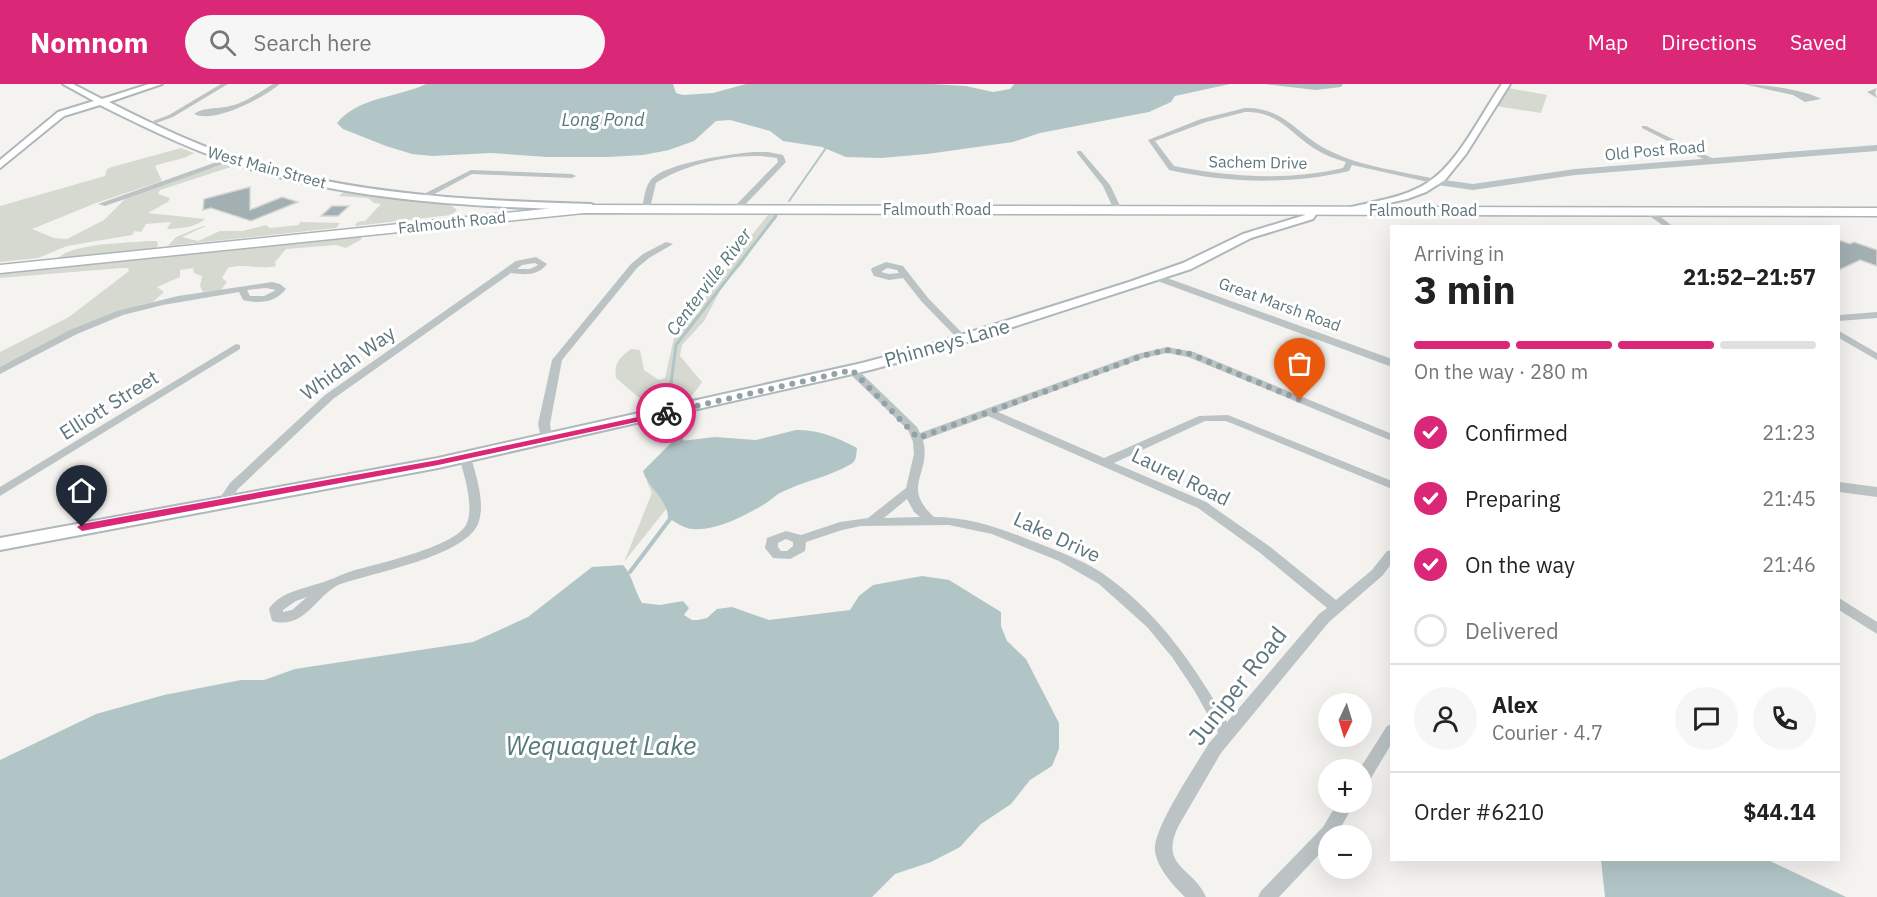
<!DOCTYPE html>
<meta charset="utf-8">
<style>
:root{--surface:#fff;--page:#f6f6f6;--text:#222;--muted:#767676;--line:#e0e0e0;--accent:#db2777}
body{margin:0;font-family:"IBM Plex Sans",sans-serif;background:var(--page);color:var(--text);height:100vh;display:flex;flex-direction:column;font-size:22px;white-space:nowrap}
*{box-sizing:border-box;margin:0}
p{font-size:20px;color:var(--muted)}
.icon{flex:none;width:33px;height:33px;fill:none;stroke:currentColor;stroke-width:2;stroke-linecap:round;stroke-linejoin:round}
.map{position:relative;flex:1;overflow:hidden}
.side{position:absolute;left:1390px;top:141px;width:450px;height:636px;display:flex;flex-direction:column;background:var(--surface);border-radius:0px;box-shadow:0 6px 24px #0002}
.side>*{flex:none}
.needle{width:39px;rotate:184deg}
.fabs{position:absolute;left:1318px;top:609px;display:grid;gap:12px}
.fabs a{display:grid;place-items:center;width:54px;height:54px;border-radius:50%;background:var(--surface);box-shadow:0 6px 24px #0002;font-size:30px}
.pin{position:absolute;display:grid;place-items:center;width:51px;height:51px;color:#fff;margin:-62px -26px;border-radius:50% 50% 50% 0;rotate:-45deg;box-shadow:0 0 6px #0007}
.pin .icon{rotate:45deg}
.courier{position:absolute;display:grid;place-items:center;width:60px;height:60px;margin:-30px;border:4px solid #db2777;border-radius:50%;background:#fff;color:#222;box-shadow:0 2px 8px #0007}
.overview em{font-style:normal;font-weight:800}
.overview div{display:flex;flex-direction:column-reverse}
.overview{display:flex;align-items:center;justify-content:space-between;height:102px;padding:0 24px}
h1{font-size:39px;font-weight:800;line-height:45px}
.bar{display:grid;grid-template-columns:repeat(4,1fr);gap:9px 6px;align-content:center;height:72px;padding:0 24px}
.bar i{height:8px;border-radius:4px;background:var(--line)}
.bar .on{background:var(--accent)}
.bar p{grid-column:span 4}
.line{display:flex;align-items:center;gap:15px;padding:0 24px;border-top:2px solid var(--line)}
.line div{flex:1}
.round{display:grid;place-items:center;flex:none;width:63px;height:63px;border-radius:32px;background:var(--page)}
ol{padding:0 24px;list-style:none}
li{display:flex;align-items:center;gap:18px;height:66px}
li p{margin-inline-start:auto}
li .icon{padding:6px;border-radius:50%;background:var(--accent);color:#fff;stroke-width:4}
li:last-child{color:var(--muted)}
li i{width:33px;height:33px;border:3px solid var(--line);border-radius:50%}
header{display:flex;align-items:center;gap:36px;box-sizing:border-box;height:84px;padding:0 30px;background:var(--accent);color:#fff}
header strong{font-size:28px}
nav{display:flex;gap:33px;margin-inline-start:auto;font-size:21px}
.search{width:420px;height:54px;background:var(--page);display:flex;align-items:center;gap:15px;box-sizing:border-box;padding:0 21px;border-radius:33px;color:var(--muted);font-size:22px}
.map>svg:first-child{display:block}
.green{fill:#d5d9cf}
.water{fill:#b2c5c6}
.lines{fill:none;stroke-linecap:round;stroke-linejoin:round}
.stream-far2{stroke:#b2c5c6;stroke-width:2}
.stream-far1{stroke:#b2c5c6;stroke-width:3}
.stream{stroke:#b2c5c6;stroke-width:4}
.building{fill:#a3b0b3;stroke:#d5d5d3;stroke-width:1.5}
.secondary-casing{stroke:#aeb7ba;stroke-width:4}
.primary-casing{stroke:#adb5b8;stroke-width:3}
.minor{fill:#bcc3c5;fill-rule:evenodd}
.tertiary{fill:#bcc3c5;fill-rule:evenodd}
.secondary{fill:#fff;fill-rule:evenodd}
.primary{fill:#fff;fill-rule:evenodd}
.route{fill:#db2777}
.done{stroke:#92a2a5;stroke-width:6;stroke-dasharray:0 10.8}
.labels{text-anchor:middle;stroke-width:6;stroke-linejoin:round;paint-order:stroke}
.far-street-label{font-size:16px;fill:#5d767d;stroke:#fff}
.far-water-label{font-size:18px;font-style:italic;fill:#587879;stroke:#fff}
.street-label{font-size:20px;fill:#5d767d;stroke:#fff}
.near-street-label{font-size:24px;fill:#5d767d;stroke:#fff}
.near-water-label{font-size:26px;font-style:italic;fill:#587879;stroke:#fff}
</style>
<header>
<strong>Nomnom</strong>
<div class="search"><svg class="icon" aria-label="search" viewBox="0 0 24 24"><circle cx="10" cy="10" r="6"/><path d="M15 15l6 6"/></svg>Search here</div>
<nav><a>Map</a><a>Directions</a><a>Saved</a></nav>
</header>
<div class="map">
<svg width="1877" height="813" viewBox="0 0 1877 813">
<rect width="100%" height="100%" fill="#f4f3f0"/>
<g class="green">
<path d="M1508,4L1547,11L1541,29L1496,22Z"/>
<path d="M181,64L194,69C184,76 167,77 155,82L162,97L96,119L32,145L54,154L67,155L104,136L128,112L225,80L234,82L160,106L158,110L170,114L168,118L148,129L205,135C196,143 183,144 170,145H167L171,138L146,140L141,148L135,147L132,151L67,162L38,174L0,178V122L105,92L107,85L112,83Z"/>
<path d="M345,107L449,120L457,126L451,131L355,142L357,138L365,137L381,120L374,119L368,114L339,112Z"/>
<path d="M768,131H775L742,180L723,201L704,237L682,261L680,272L702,298C686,322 680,321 653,326L616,294C614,279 619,274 631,265L640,266L644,286L659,296L665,294L674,254L700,227L710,203Z"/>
<path d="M300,138L340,139L336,144L168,162L176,153L203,142H206L182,153L198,157L220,147H243L266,141L270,144L299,141Z"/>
<path d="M358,151L362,155L346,164L336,161L286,165L275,178L276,182C260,186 244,179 228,184L222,194L227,198L221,206L203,208L200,202L202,192L194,189L193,184L180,186V193L157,203L164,208L153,218L122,227L0,283V268L69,233L129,187L128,184H121L0,194V189Z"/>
<path d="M150,157H157L158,162L153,165L58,174C73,159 128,159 150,157Z"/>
<path d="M677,334L684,358L674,415L624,478L652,409L647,398L653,382L673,357L666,336Z"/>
</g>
<g class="water">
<path d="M426,0H673L676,9L683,11L713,9L746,0H934L966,2L993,8L1010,5L1014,0H1230L1175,12L1171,18L1149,28L1040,49L1013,58L927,70L881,74L846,73L822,63L783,57L770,47L730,36L716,37L694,57L669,66L643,71L608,73H547L491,69L432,72L412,70L386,62L343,45L337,39C358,13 396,14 426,0Z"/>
<path d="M1264,0H1343L1341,3L1316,6Z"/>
<path d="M796,346C820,346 836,353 857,364C856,370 857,377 851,380C829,393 804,397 782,408C775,411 770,417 763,421C744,432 716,447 693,445C684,445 676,438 668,434C667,413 648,405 643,387L672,358L715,353L756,356Z"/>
<path d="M623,481C632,490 634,506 642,519L660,521L683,517L689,524L684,531L692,536H698L707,534L717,525L732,523L769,536L850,526L859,512L873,501L922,492L949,496L1001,528V542L1007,557L1026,575L1059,639V665L1052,682L1030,696L1011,720L981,740L960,763L931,778L895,790L872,813H0V676L96,630L164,611L241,596H264L295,585L473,558L528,533L592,483Z"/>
<path d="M1601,776H1768L1846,813H1605Z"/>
</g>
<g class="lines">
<path class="stream-far2" d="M789,117L826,64"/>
<path class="stream-far1" d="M671,300L676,261L776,132"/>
<g class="stream">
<path d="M668,320L671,298"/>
<path d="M673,339L683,361"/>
<path d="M630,488L673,431"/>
</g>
</g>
<g class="building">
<path d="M250,103V126L282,113L298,118L251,137L211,124L203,126L204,115Z"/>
<path d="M332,122H349L338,132H321Z"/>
<path d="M1839,156L1850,160L1854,158L1877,166V182L1860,176L1839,186Z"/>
</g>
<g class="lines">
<g class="secondary-casing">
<g id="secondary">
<path d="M63,0H73L102,15L149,0H162L109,18C160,44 213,69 269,84C374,112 483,117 591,120L596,123L591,126C480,123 368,118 260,88C204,72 152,47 100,21L64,32L0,84V76L58,28L94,17Z"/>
<path d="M1502,0H1510L1466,70L1445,96L1426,108L1407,115L1348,128V124C1374,117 1404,114 1427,99C1458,80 1481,30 1502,0Z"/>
<path d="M1314,123L1319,126L1313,135L1251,154L1191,185L936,268L870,286L438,384L0,466V454L438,374L862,279L926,262L1129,198L1183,179L1243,150L1305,131L1310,124Z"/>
</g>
</g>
<g class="primary-casing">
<path id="primary" d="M584,121L1877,124V132L584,129L0,189V181Z"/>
</g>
<g class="minor">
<path d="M221,0H228L173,33L148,42L145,40L169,31Z"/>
<path d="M273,0H280C263,14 214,40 194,30C204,23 214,25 226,23C244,20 258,9 273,0Z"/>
<path d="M1743,0C1761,0 1806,6 1821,15L1805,18L1793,11Z"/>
<path d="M1877,4L1875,8L1877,14L1867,8Z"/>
<path d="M1245,24C1285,23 1298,52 1330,67C1352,78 1376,83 1401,88C1413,91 1430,92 1441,98L1437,100L1352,81L1349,87C1289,101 1229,99 1169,86L1148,56L1201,35ZM1245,28C1278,27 1290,49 1315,65C1325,71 1335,75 1346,78L1343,84C1287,97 1231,93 1174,82L1155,57L1206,38Z"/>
<path d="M1642,42H1646L1716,76L1709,78L1642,44Z"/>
<path d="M1077,67H1081L1110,101L1122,126L1121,128H1115L1103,102L1077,69Z"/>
<path d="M753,68H768L783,71L786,78L739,127L732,125L775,81L778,78L777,74C742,67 686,79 656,99L650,124L646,126L642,124C644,116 645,103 650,97C663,79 731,70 753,68Z"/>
<path d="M228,74L235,76L105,122L98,120Z"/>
<path d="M471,86L572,90L576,92L572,94L472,90L425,115L418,113Z"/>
<path d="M1645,125H1651L1672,142H1664L1645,129Z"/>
<path d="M666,158L673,160L649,174L637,184L562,276L550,340L552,356L550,358H542L538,340L552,276L631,180L643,170Z"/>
<path d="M536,173L547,180C538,192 525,191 511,189L333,315L238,405L228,420H220L218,417L230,399L325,311L516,177ZM535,179L538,181L530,185H517L522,181Z"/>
<path d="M886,178L903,182L928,214L966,253V257H960L922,218L903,194L889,196L874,192L871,186L872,184ZM887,184L897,186L899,189L889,190L881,188Z"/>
<path d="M272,198L280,200L286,205C275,219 259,220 243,216L239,208L163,221L123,231L77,250L0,290V283L70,246L117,227L178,212ZM266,204L276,206L264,212H250L247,206Z"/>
<path d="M1877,228V234L1839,237V231Z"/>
<path d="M1839,247L1877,269V276L1839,254Z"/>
<path d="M236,260L240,261V265L0,412V403Z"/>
<path d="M1167,263L1194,268L1392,350V357L1188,273L1167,269L1144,274L998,328L1104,374L1199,332L1228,331L1392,397V405L1226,337H1205L1114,379L1206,418L1269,462L1336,516L1372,486L1387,467L1392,466V479L1382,492L1329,538L1221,669L1179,741C1158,783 1193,783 1206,813H1185C1173,801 1157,784 1155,767C1152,745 1197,680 1209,659L1218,649L1194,606L1172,573L1147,543L1099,500L1059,477L992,450L949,441L861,442L842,446L806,458L805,467L790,475L773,474L765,464L767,454L786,447L801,451L840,438L868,434L906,404L914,370L913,358L908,346L848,288V284H856L917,343L920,349L1137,270ZM988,332L1198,424L1259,468L1327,524L1319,530L1227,638C1195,583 1161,532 1109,494C1085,476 1055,466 1027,455C998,443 966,433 934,433C900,402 932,390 923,356ZM907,415L914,428L920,433L884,434ZM786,455L793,458V462L787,467H781L778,463V459Z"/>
<path d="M465,370L471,373C476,392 485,417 479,437C470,472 370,489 338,501C315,513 304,546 272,537L269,525C280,508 300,506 317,500C329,497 340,491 352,487C376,480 454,463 466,441C475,424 464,390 459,373ZM307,513L292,526L283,528V526L296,517Z"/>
<path d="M1839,514L1877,538V550L1839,526Z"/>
<path d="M1392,640V659L1368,699L1362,701V686H1359L1387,642Z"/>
<path d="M1338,718H1355L1336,752H1329V760L1279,813H1258L1261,807L1323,743Z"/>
</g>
<g class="tertiary">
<path d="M1877,61V67L1575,91L1473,106L1437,101L1432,98L1437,95L1473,100L1575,85Z"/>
<path d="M1156,190L1392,275V283L1152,195L1150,193Z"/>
<path d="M1839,398L1877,403V413L1839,408Z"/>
</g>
<use href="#secondary" class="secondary"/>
<use href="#primary" class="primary"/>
</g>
<path class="route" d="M666,327L670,329L669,331L438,381L82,447L77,443L82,440L438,376Z"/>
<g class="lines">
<path class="done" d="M666,329L852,286L918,354L1142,272L1167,266L1190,270L1300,316"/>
</g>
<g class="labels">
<g class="far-street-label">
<text transform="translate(1655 66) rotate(-5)" y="6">Old Post Road</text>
<text transform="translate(1258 78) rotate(1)" y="6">Sachem Drive</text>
<text transform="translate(267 83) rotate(15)" y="6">West Main Street</text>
<text x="937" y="131">Falmouth Road</text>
<text x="1423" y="132">Falmouth Road</text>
<text transform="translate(452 138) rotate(-6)" y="6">Falmouth Road</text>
<text transform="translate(1280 220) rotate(20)" y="6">Great Marsh Road</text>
</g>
<g class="far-water-label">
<text x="603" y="42">Long Pond</text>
<text transform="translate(709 198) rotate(-53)" y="6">Centerville River</text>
</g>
<g class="street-label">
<text transform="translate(947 259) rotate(-16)" y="7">Phinneys Lane</text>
<text transform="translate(348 279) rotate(-36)" y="7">Whidah Way</text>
<text transform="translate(109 321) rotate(-32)" y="7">Elliott Street</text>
<text transform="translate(1181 393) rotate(26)" y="7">Laurel Road</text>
<text transform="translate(1057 453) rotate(25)" y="7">Lake Drive</text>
</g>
<g class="near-street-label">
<text transform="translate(1238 602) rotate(-52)" y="8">Juniper Road</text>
</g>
<g class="near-water-label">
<text x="601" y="671">Wequaquet Lake</text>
</g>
</g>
</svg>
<div class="fabs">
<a><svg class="needle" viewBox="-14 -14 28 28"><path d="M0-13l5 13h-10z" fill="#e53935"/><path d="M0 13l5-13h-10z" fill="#767676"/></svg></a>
<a>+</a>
<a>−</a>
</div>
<div class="pin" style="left:1300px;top:316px;background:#ea580c"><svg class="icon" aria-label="bag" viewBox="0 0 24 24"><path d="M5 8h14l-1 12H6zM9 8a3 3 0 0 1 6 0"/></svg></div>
<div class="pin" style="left:82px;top:443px;background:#1f2937"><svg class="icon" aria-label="home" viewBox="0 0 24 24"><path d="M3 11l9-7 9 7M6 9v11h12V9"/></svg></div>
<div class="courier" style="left:666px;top:329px"><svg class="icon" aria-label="bike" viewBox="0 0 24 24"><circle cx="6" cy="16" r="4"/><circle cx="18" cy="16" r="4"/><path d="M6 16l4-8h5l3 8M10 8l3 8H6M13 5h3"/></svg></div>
<section class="side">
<div class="overview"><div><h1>3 min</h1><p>Arriving in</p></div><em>21:52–21:57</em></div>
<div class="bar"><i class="on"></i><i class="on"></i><i class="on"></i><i></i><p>On the way · 280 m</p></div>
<ol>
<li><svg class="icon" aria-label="check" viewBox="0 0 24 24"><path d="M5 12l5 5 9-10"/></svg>Confirmed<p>21:23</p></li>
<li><svg class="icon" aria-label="check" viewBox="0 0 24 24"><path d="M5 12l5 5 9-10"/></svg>Preparing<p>21:45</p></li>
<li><svg class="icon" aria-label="check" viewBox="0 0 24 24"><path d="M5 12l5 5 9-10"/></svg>On the way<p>21:46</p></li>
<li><i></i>Delivered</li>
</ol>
<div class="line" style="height:108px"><a class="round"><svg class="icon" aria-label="person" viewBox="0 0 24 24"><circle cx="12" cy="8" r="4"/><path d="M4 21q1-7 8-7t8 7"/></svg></a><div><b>Alex</b><p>Courier · 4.7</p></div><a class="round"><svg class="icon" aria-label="chat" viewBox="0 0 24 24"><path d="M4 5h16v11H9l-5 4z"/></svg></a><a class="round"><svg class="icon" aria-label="phone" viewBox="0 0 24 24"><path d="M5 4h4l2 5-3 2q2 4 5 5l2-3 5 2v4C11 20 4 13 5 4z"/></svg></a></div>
<div class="line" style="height:78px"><div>Order #6210</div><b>$44.14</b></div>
</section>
</div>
